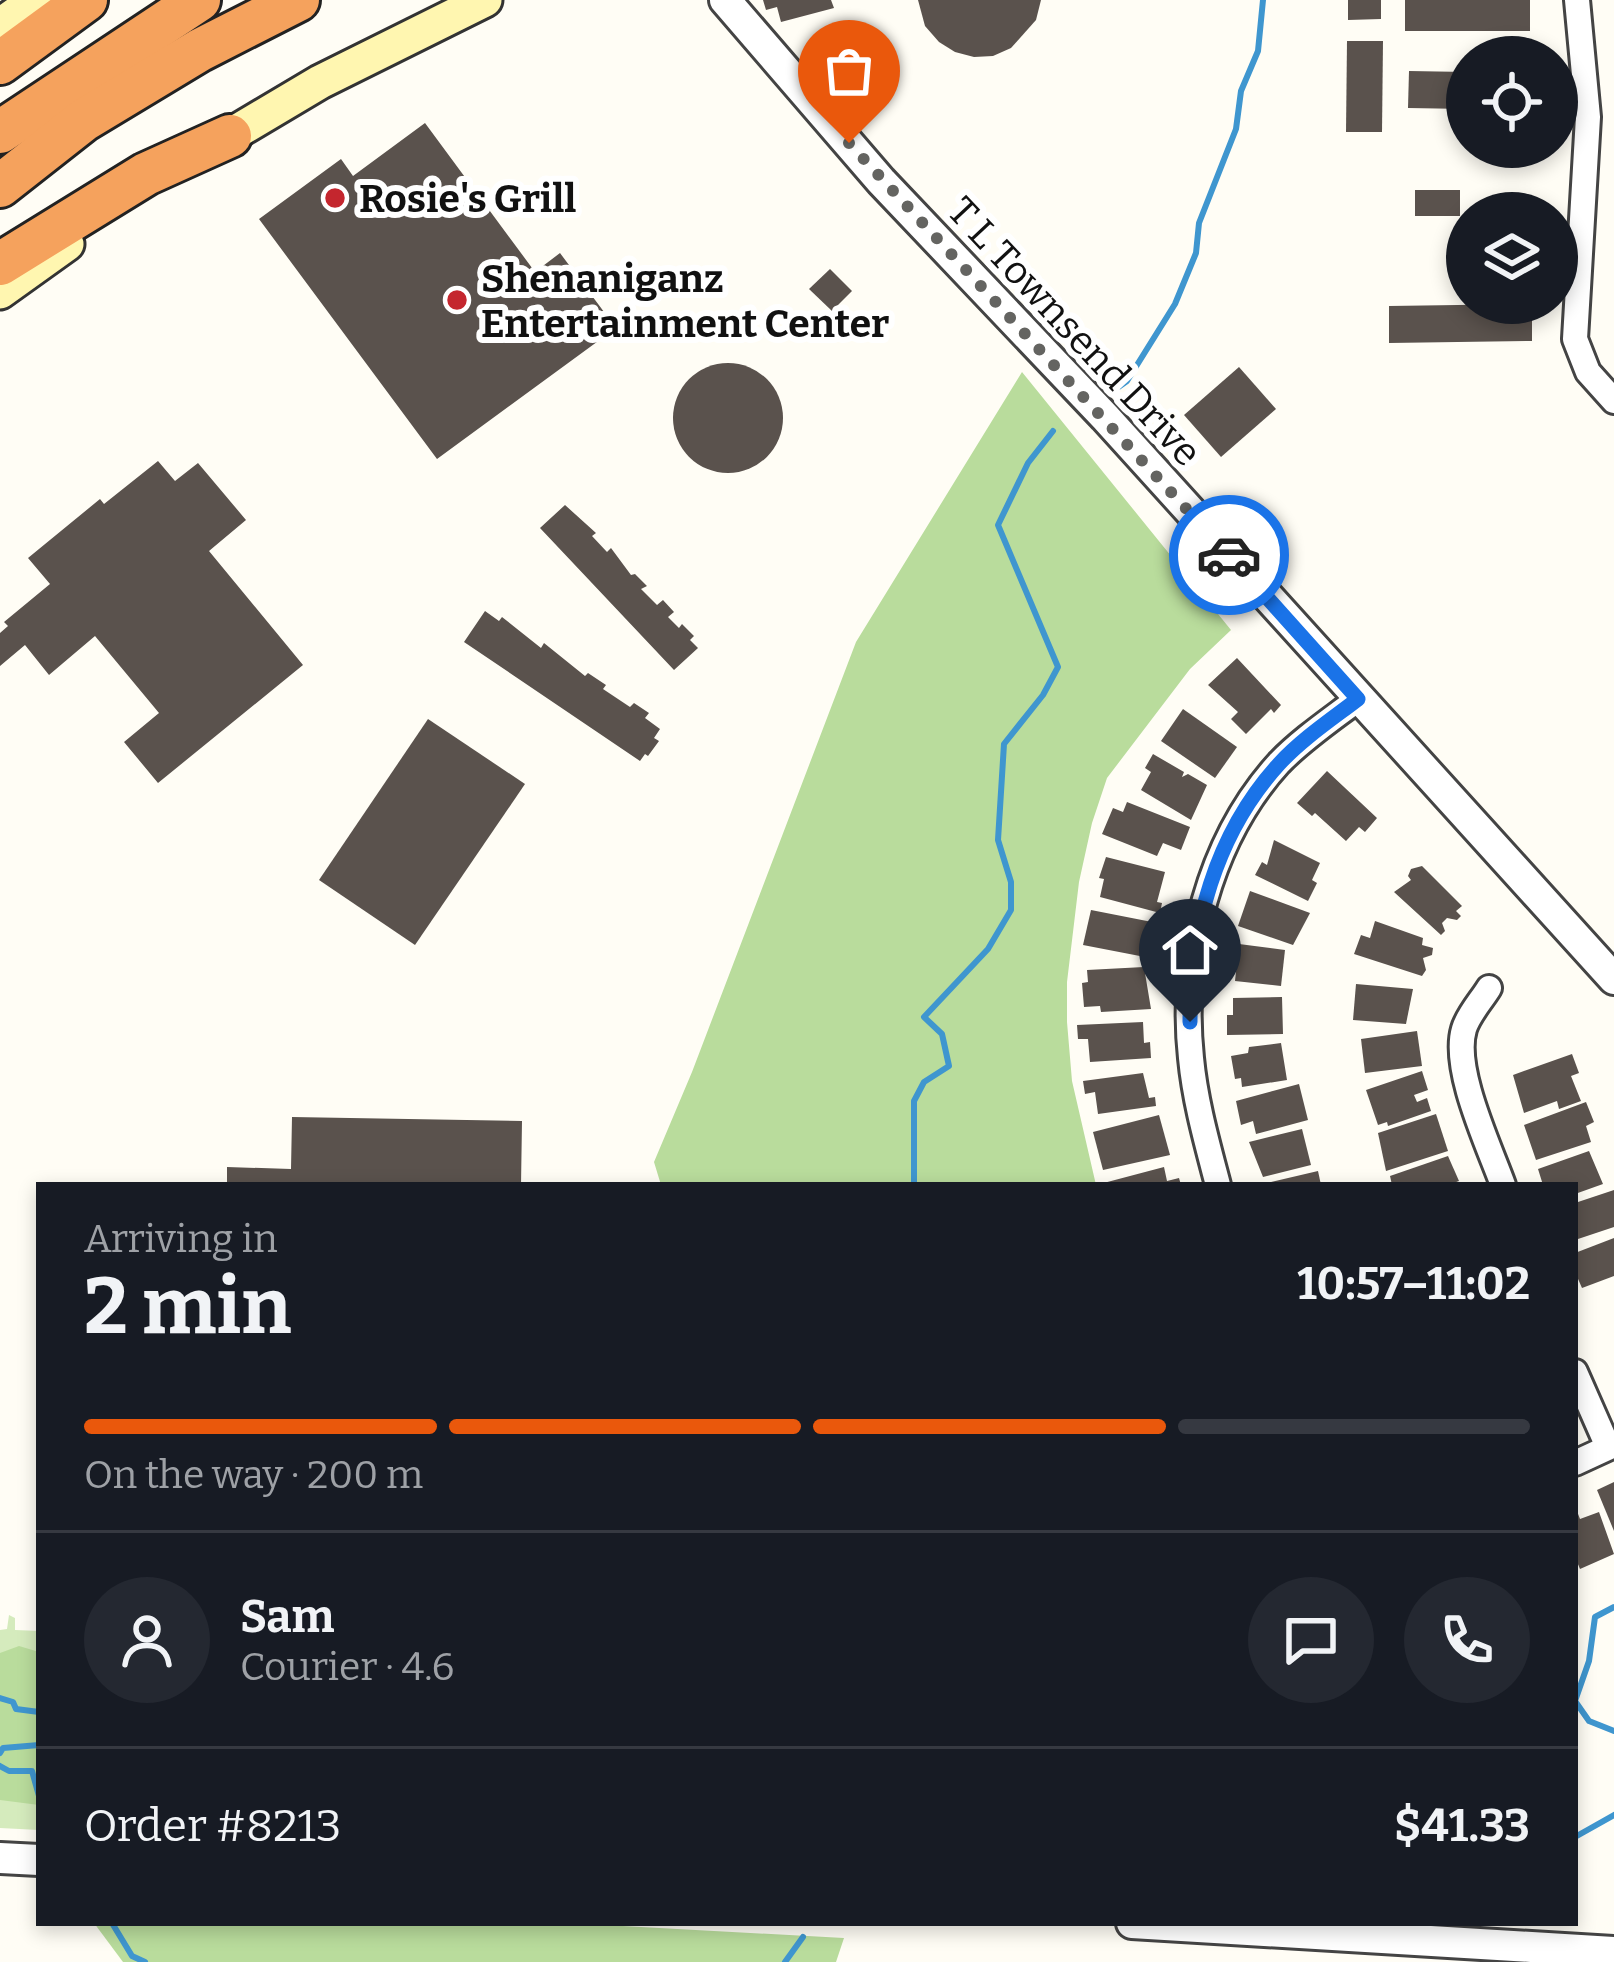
<!DOCTYPE html>
<meta charset="utf-8">
<style>
:root{--surface:#171b24;--page:#242831;--text:#f1f3f6;--muted:#9ea1a6;--line:#363941;--accent:#ea580c}
body{margin:0;font-family:Bitter,serif;background:var(--page);color:var(--text);height:100vh;display:flex;flex-direction:column;font-size:45px;white-space:nowrap}
*{box-sizing:border-box;margin:0}
p{font-size:39px;color:var(--muted)}
.icon{flex:none;width:66px;height:66px;fill:none;stroke:currentColor;stroke-width:2;stroke-linecap:round;stroke-linejoin:round}
.map{position:relative;flex:1;overflow:hidden}
.details{position:absolute;left:36px;top:1182px;width:1542px;height:744px;display:flex;flex-direction:column;background:var(--surface);border-radius:0px;box-shadow:0 6px 18px #0003}
.details>*{flex:none}
.tools{position:absolute;left:1446px;top:36px;display:grid;gap:24px}
.tools a{display:grid;place-items:center;width:132px;height:132px;border-radius:50%;background:var(--surface);box-shadow:0 6px 18px #0003;font-size:60px}
.pin{position:absolute;display:grid;place-items:center;width:102px;height:102px;color:#fff;margin:-123px -51px;border-radius:50% 50% 50% 0;rotate:-45deg;box-shadow:0 0 12px #0007}
.pin .icon{rotate:45deg}
.courier{position:absolute;display:grid;place-items:center;width:120px;height:120px;margin:-60px;border:9px solid #1a73e8;border-radius:50%;background:#fff;color:#222;box-shadow:0 3px 15px #0007}
.overview em{font-style:normal;font-weight:700}
.overview div{display:flex;flex-direction:column-reverse}
.overview{display:flex;align-items:center;justify-content:space-between;height:204px;padding:0 48px}
h1{font-size:78px;font-weight:700;line-height:90px}
.bar{display:grid;grid-template-columns:repeat(4,1fr);gap:18px 12px;align-content:center;height:144px;padding:0 48px}
.bar i{height:15px;border-radius:9px;background:var(--line)}
.bar .selected{background:var(--accent)}
.bar p{grid-column:span 4}
.line{display:flex;align-items:center;gap:30px;padding:0 48px;border-top:3px solid var(--line)}
.line div{flex:1}
.round{display:grid;place-items:center;flex:none;width:126px;height:126px;border-radius:63px;background:var(--page)}
.map>svg:first-child{display:block}
.green{fill:#d5ebbd}
.forest{fill:#b9dc9c}
.lines{fill:none;stroke-linecap:round;stroke-linejoin:round}
.stream{stroke:#3f96cf;stroke-width:6}
.building{fill:#5a524d}
.minor-casing{stroke:#444;stroke-width:30}
.tertiary-casing{stroke:#444;stroke-width:36}
.secondary-casing{stroke:#333;stroke-width:39}
.motorway-casing{stroke:#222;stroke-width:48}
.minor{stroke:#fff;stroke-width:24}
.tertiary{stroke:#fff;stroke-width:30}
.secondary{stroke:#fff6b0;stroke-width:33}
.motorway{stroke:#f5a25d;stroke-width:42}
.done{stroke:#646461;stroke-width:12;stroke-dasharray:0 21.6}
.route{stroke:#1a73e8;stroke-width:15}
.poi-dot{fill:#c4262e;stroke:#fff;stroke-width:4.5}
.labels{text-anchor:middle;stroke-width:12;stroke-linejoin:round;paint-order:stroke}
.poi-label{font-size:39px;font-weight:bold;fill:#111;stroke:#fff;text-anchor:start}
.street-label{font-size:39px;fill:#111;stroke:#fff}
</style>
<div class="map">
<svg width="1614" height="1962" viewBox="0 0 1614 1962">
<rect width="100%" height="100%" fill="#fffdf5"/>
<path class="green" d="M9,1615L15,1618V1630L39,1631V1830L0,1828V1630L7,1629Z"/>
<g class="forest">
<path d="M1022,372L1231,630L1190,669L1107,778L1092,823L1079,882L1067,982V1022L1072,1081L1096,1185H661L654,1162L692,1072L856,642Z"/>
<path d="M19,1646L39,1652V1805L0,1800V1653Z"/>
<path d="M94,1923H568L844,1938L836,1962H123Z"/>
</g>
<g class="lines">
<g class="stream">
<path d="M1107,395L1127,381L1175,304L1196,253L1199,223L1236,129L1241,91L1258,51L1263,0"/>
<path d="M914,1185V1101L924,1082L949,1066L942,1034L924,1017L988,949L1011,910V882L998,840L1004,744L1043,695L1058,667L998,525L1028,463L1053,431"/>
<path d="M1614,1607L1595,1617L1589,1661L1575,1701L1589,1721L1614,1731"/>
<path d="M0,1698L13,1702L16,1709L39,1712"/>
<path d="M0,1753L3,1748L39,1745"/>
<path d="M0,1766L9,1771H32L39,1796"/>
<path d="M1575,1837L1614,1815"/>
<path d="M112,1923L132,1956L145,1962"/>
<path d="M785,1962L803,1937"/>
</g>
</g>
<g class="building">
<path d="M763,0H831L834,8L781,22L777,7L766,10Z"/>
<path d="M918,0H1041L1036,20L1011,48L993,56L974,57L955,52L939,42L925,26Z"/>
<path d="M1348,0H1381V19L1348,20Z"/>
<rect x="1405" y="0" width="125" height="31"/>
<path d="M1347,41H1383L1382,132H1346Z"/>
<path d="M1409,71L1467,72V109L1408,108Z"/>
<path d="M425,123L535,272L560,253L616,328L437,459L259,219L341,159L353,176Z"/>
<rect x="1415" y="190" width="45" height="26"/>
<path d="M830,269L852,291L832,311L809,289Z"/>
<path d="M1532,304V341L1389,343V306Z"/>
<circle cx="728" cy="418" r="55"/>
<path d="M1239,367L1276,409L1221,457L1184,415Z"/>
<path d="M158,461L175,481L198,463L246,520L209,551L303,665L158,783L124,742L159,713L95,636L49,675L25,645L0,666V633L8,626L4,622L50,584L28,558L100,499L104,504Z"/>
<path d="M565,505L596,533L592,536L607,552L611,548L631,575L635,574L647,586L641,589L657,605L663,600L674,612L668,617L679,628L682,624L694,636L690,640L698,648L674,670L540,528Z"/>
<path d="M485,611L499,621L502,617L541,648L544,643L585,676L588,673L606,685L603,689L630,707L634,703L649,713L645,718L660,729L654,738L659,741L648,756L645,754L640,761L464,642Z"/>
<path d="M1237,658L1281,705L1274,713L1271,709L1246,734L1231,719L1238,712L1208,685Z"/>
<path d="M1183,709L1237,747L1215,778L1161,741Z"/>
<path d="M428,719L525,784L415,945L319,880Z"/>
<path d="M1153,754L1184,772L1182,777L1188,774L1207,785L1191,820L1141,790L1151,772L1145,768Z"/>
<path d="M1327,771L1377,818L1365,832L1359,827L1346,841L1315,813L1312,816L1297,803Z"/>
<path d="M1127,802L1190,827L1181,850L1163,843L1157,856L1102,834L1113,808L1123,812Z"/>
<path d="M1274,840L1320,863L1312,880L1317,883L1308,901L1255,875L1262,862L1267,865Z"/>
<path d="M1106,857L1165,872L1157,902L1162,903L1160,913L1100,897L1104,879L1099,878Z"/>
<path d="M1422,866L1462,906L1456,911L1461,916L1457,920L1447,918L1442,923L1445,931L1441,935L1394,892L1411,880L1408,876L1411,869Z"/>
<path d="M1250,891L1310,913L1293,945L1238,926Z"/>
<path d="M1091,910L1152,922L1145,957L1083,945Z"/>
<path d="M1375,921L1423,938L1422,945L1433,948L1432,955L1423,958L1426,970L1422,976L1354,954L1361,935L1370,938Z"/>
<path d="M1239,944L1285,950L1281,986L1235,981Z"/>
<path d="M1144,967L1151,1009L1101,1012L1100,1006L1084,1007L1082,983L1088,982L1087,970Z"/>
<path d="M1356,984L1413,989L1406,1024L1353,1020Z"/>
<path d="M1282,997L1283,1034L1227,1035V1015H1233V998Z"/>
<path d="M1143,1022L1144,1043L1150,1042L1151,1058L1090,1062L1088,1039H1078L1077,1025Z"/>
<path d="M1417,1031L1422,1066L1365,1073L1361,1039Z"/>
<path d="M1281,1043L1287,1080L1242,1087L1241,1078L1235,1079L1231,1056L1248,1053L1249,1047Z"/>
<path d="M1572,1054L1579,1073L1571,1076L1581,1101L1559,1109L1557,1101L1524,1113L1513,1075Z"/>
<path d="M1422,1071L1428,1090L1414,1095L1417,1102L1427,1098L1431,1111L1388,1126L1387,1122L1378,1125L1366,1090Z"/>
<path d="M1143,1073L1149,1098L1155,1097L1156,1106L1098,1114L1095,1092L1085,1094L1083,1081Z"/>
<path d="M1299,1084L1308,1120L1256,1134L1253,1121L1241,1125L1236,1101Z"/>
<path d="M1586,1102L1594,1122L1586,1126L1591,1142L1536,1160L1524,1125Z"/>
<path d="M1436,1114L1448,1151L1386,1171L1378,1133Z"/>
<path d="M1159,1115L1170,1155L1103,1170L1093,1132Z"/>
<path d="M292,1117L522,1121L521,1185H227V1167L291,1169Z"/>
<path d="M1302,1129L1311,1165L1263,1177L1249,1142Z"/>
<path d="M1589,1151L1603,1184L1575,1194V1185H1543L1538,1169Z"/>
<path d="M1448,1156L1459,1181L1448,1185H1392L1390,1176Z"/>
<path d="M1164,1167L1167,1181L1179,1178L1181,1185H1096Z"/>
<path d="M1318,1171L1321,1185H1267V1183Z"/>
<path d="M1614,1190V1227L1575,1240V1203Z"/>
<path d="M1614,1238V1276L1582,1288L1575,1272V1253Z"/>
<path d="M1614,1482V1531L1597,1490Z"/>
<path d="M1575,1506L1580,1519L1599,1512L1614,1554L1580,1569L1575,1557Z"/>
</g>
<g class="lines">
<g class="minor-casing">
<g id="minor">
<path d="M1577,0L1588,117L1575,339L1588,372L1614,401"/>
<path d="M1489,988C1481,1001 1468,1015 1464,1029C1452,1069 1489,1146 1503,1185"/>
<path d="M1218,1185C1207,1143 1195,1101 1191,1058C1180,955 1209,840 1279,763C1302,739 1332,719 1358,699"/>
<path d="M1575,1372L1608,1447"/>
<path d="M1575,1463L1614,1445"/>
</g>
</g>
<g class="tertiary-casing">
<g id="tertiary">
<path d="M725,0L881,181L1105,417L1614,979"/>
<path d="M0,1858L39,1860"/>
<path d="M1132,1923L1614,1952"/>
</g>
</g>
<g class="secondary-casing">
<g id="secondary">
<path d="M0,25L36,0"/>
<path d="M209,148L320,82L485,0"/>
<path d="M0,292L67,244"/>
</g>
</g>
<g class="motorway-casing">
<g id="motorway">
<path d="M0,63L86,0"/>
<path d="M0,132L199,0"/>
<path d="M0,186L84,120L200,50L298,0"/>
<path d="M0,264L146,174L230,136"/>
</g>
</g>
<use href="#minor" class="minor"/>
<use href="#tertiary" class="tertiary"/>
<use href="#secondary" class="secondary"/>
<use href="#motorway" class="motorway"/>
</g>
<g class="lines">
<path class="done" d="M849,143L1229,555"/>
<path class="route" d="M1190,1022C1190,928 1215,834 1279,764C1302,739 1332,719 1358,699L1229,555"/>
</g>
<g class="poi-dot">
<circle cx="335" cy="198" r="12"/>
<circle cx="457" cy="300" r="12"/>
</g>
<g class="labels">
<g class="poi-label">
<text x="359" y="212">Rosie's Grill</text>
<text x="481" y="292">Shenaniganz<tspan x="481" dy="45">Entertainment Center</tspan></text>
</g>
<g class="street-label">
<text transform="translate(1075 331) rotate(47)" y="14">T L Townsend Drive</text>
</g>
</g>
</svg>
<div class="tools">
<a><svg class="icon" aria-label="locate" viewBox="0 0 24 24"><circle cx="12" cy="12" r="6"/><path d="M12 2v4M12 18v4M2 12h4M18 12h4"/></svg></a>
<a><svg class="icon" aria-label="layers" viewBox="0 0 24 24"><path d="M12 4l9 5-9 5-9-5zM3 14l9 5 9-5"/></svg></a>
</div>
<div class="pin" style="left:849px;top:143px;background:#ea580c"><svg class="icon" aria-label="bag" viewBox="0 0 24 24"><path d="M5 8h14l-1 12H6zM9 8a3 3 0 0 1 6 0"/></svg></div>
<div class="pin" style="left:1190px;top:1022px;background:#1f2937"><svg class="icon" aria-label="home" viewBox="0 0 24 24"><path d="M3 11l9-7 9 7M6 9v11h12V9"/></svg></div>
<div class="courier" style="left:1229px;top:555px"><svg class="icon" aria-label="car" viewBox="0 0 24 24"><path d="M5 17H2v-5l4-1 3-4h7l3 4 3 1v5h-3M9 17h6M6 11h13"/><circle cx="7" cy="17" r="2"/><circle cx="17" cy="17" r="2"/></svg></div>
<section class="details">
<div class="overview"><div><h1>2 min</h1><p>Arriving in</p></div><em>10:57–11:02</em></div>
<div class="bar"><i class="selected"></i><i class="selected"></i><i class="selected"></i><i></i><p>On the way · 200 m</p></div>
<div class="line" style="height:216px"><a class="round"><svg class="icon" aria-label="person" viewBox="0 0 24 24"><circle cx="12" cy="8" r="4"/><path d="M4 21q1-7 8-7t8 7"/></svg></a><div><b>Sam</b><p>Courier · 4.6</p></div><a class="round"><svg class="icon" aria-label="chat" viewBox="0 0 24 24"><path d="M4 5h16v11H9l-5 4z"/></svg></a><a class="round"><svg class="icon" aria-label="phone" viewBox="0 0 24 24"><path d="M5 4h4l2 5-3 2q2 4 5 5l2-3 5 2v4C11 20 4 13 5 4z"/></svg></a></div>
<div class="line" style="height:156px"><div>Order #8213</div><b>$41.33</b></div>
</section>
</div>
